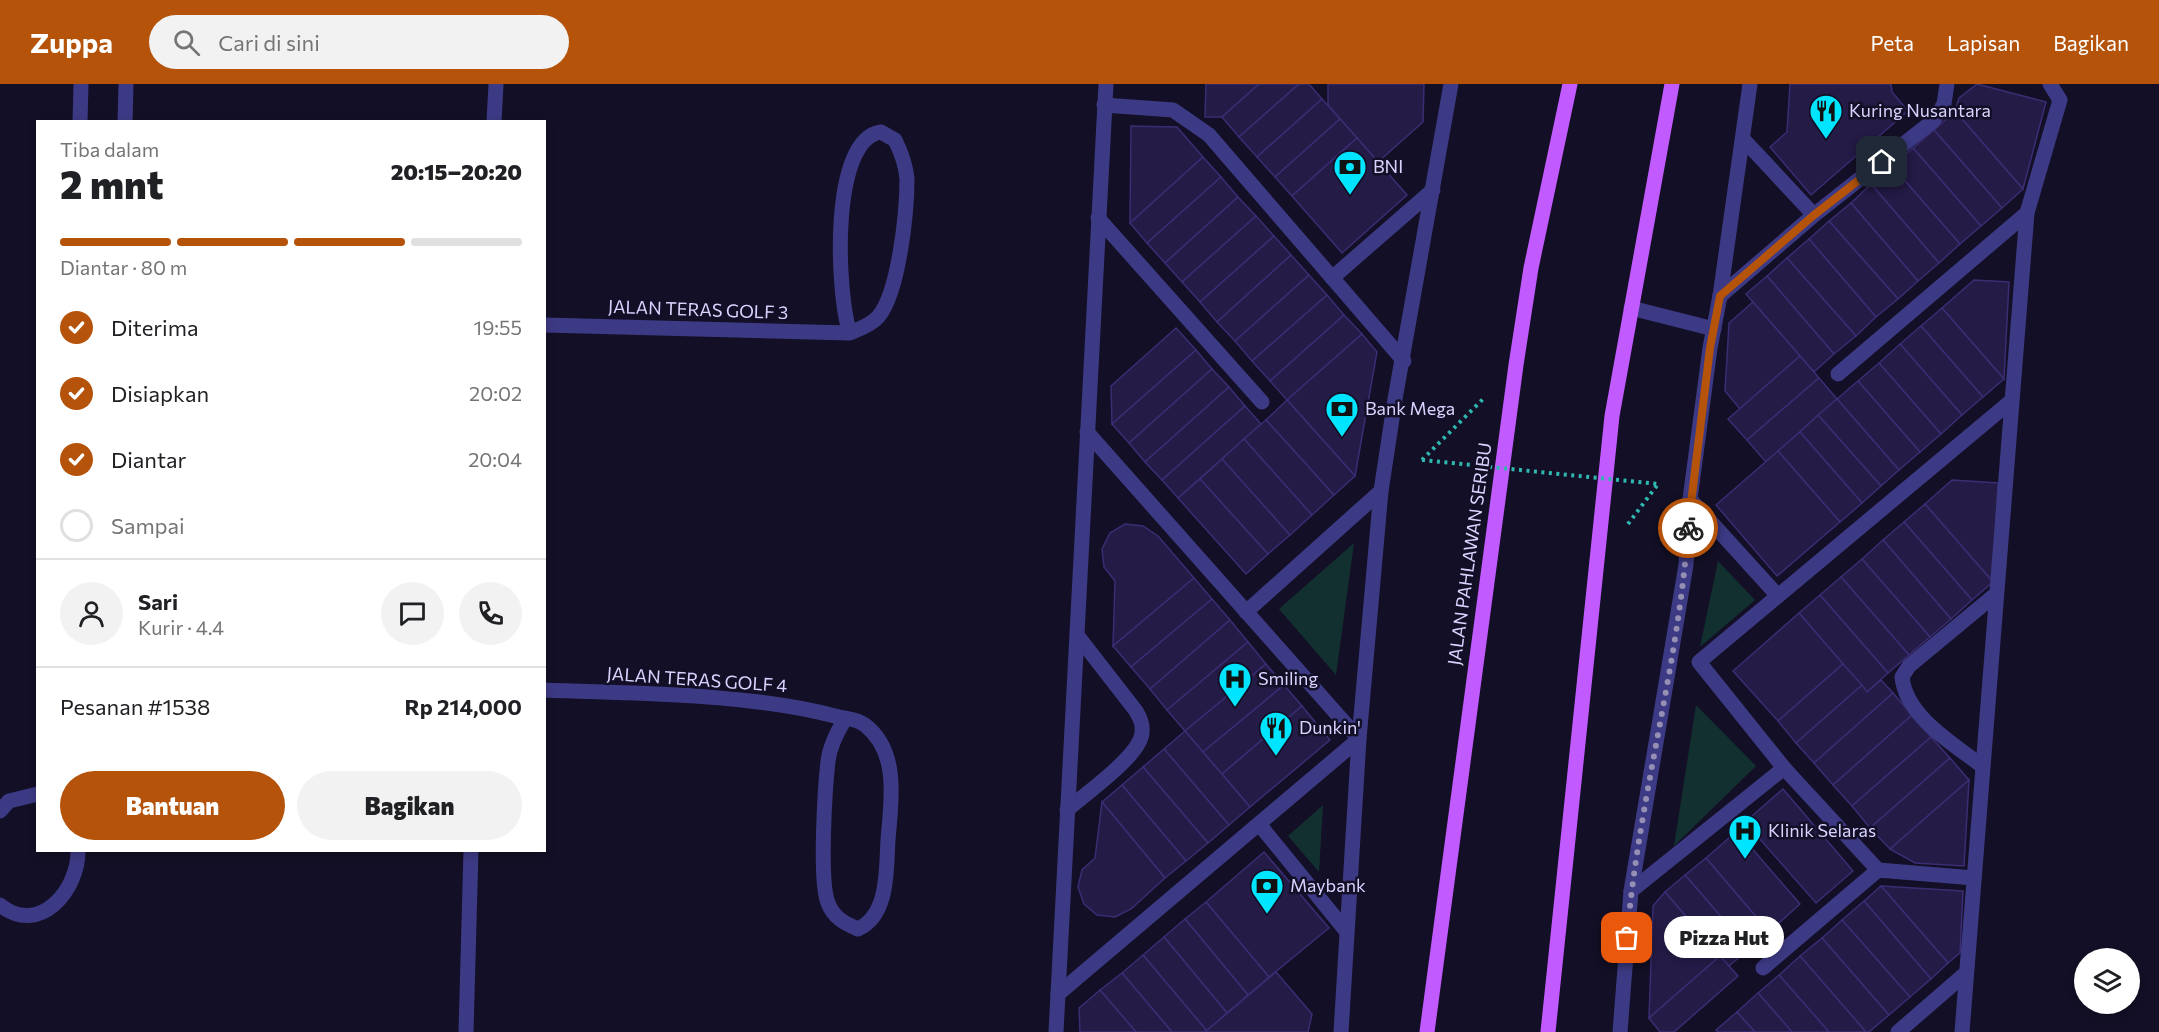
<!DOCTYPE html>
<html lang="id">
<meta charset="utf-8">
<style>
:root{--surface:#fff;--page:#f2f2f2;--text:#202124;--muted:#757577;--line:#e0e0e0;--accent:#b45309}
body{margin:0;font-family:Commissioner,sans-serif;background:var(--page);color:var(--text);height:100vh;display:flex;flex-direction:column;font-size:22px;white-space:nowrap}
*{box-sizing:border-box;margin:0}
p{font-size:20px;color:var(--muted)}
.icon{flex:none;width:33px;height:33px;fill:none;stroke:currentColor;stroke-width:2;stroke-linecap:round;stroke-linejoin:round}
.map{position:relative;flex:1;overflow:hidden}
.panel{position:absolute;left:36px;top:36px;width:510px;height:732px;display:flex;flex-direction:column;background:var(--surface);border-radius:0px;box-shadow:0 3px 9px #0003}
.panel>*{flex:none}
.controls{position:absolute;left:2074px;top:864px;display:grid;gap:12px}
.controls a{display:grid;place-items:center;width:66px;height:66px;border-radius:50%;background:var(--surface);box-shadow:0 3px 9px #0003;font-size:30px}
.pin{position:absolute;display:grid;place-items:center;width:51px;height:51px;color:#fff;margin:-26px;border-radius:12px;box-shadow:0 3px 9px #0006}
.courier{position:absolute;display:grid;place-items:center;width:60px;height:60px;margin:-30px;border:4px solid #b45309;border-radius:50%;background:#fff;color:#222;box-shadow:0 2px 8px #0007}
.bubble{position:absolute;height:42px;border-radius:21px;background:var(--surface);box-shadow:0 3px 9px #0003;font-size:20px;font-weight:800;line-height:42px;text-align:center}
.overview em{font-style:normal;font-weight:800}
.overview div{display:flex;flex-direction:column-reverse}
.overview{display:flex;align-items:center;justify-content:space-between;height:102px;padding:0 24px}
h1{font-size:39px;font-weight:800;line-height:45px}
.bar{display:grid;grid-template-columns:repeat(4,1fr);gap:9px 6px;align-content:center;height:72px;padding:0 24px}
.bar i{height:8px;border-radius:4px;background:var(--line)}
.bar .active{background:var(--accent)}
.bar p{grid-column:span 4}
.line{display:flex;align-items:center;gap:15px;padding:0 24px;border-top:2px solid var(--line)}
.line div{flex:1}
.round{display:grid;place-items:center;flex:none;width:63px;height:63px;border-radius:32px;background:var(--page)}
ol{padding:0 24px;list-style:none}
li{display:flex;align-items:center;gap:18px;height:66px}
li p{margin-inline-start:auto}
li .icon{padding:6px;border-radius:50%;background:var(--accent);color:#fff;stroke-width:4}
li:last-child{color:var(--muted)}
li i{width:33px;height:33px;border:3px solid var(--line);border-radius:50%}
.button{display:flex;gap:12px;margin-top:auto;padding:12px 24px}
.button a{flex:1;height:69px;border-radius:36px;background:var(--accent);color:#fff;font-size:24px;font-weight:800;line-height:69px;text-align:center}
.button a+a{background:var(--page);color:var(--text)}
header{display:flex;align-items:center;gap:36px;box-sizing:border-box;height:84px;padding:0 30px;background:var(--accent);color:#fff}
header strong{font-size:28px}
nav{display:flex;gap:33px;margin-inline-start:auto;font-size:21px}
.search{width:420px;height:54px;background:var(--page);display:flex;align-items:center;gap:15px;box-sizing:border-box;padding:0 21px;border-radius:33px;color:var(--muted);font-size:22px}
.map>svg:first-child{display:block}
.green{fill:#12302f}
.building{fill:#241b47;stroke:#3b2d73;stroke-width:1.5}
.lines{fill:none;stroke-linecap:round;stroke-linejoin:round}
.path{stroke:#2fb8b0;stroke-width:4;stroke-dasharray:3 4.5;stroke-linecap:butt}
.minor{stroke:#3d3a85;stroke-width:15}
.major{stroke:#c25bff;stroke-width:15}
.path-bridge{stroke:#2fb8b0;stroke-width:4;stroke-dasharray:3 4.5;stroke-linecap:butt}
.done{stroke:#948fb3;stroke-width:6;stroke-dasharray:0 10.8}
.route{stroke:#b45309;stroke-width:8}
.labels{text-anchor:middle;stroke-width:5;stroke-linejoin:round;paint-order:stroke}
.poi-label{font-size:18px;fill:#d9d4ff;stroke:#130f26;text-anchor:start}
.street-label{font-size:18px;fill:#d9d4ff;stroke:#130f26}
</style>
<header>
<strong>Zuppa</strong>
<div class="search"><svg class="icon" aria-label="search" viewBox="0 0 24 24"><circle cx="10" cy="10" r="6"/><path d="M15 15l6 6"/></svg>Cari di sini</div>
<nav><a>Peta</a><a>Lapisan</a><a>Bagikan</a></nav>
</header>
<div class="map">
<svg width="2159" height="948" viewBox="0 0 2159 948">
<rect width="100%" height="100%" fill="#130f26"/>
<g class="green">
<path d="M1354,459L1336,591L1279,525Z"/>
<path d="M1718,477L1755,516L1700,563Z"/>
<path d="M1696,621L1756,682L1674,762Z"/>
<path d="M1323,721L1319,788L1288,752Z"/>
</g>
<g class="building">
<path d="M1206,0H1259L1222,33H1205Z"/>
<path d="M1259,0H1299L1239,53L1222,33Z"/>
<path d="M1299,0H1309L1322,15L1257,73L1239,53Z"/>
<path d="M1328,0H1424L1423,38L1378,78L1328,21Z"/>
<path d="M1790,0H1891L1892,8L1908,27L1811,111L1770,63L1787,48Z"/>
<path d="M1977,0L2046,18L2023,105L1955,27L1959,14Z"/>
<path d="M1322,15L1340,35L1275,93L1257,73Z"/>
<path d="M1955,27L2023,105L2002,124L1934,46Z"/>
<path d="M1340,35L1357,54L1292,112L1275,93Z"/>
<path d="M1131,42L1177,43L1203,73L1130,139Z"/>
<path d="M1934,46L2002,124L1981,142L1913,64Z"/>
<path d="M1357,54L1407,111L1342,169L1292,112Z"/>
<path d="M1913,64L1981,142L1960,160L1892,82Z"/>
<path d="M1203,73L1221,93L1147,159L1130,139Z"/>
<path d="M1892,82L1960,160L1939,179L1871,100Z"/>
<path d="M1221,93L1238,113L1165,179L1147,159Z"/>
<path d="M1871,100L1939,179L1918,197L1851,119Z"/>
<path d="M1238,113L1256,132L1182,198L1165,179Z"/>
<path d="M1851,119L1918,197L1898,215L1829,137Z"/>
<path d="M1256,132L1274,152L1200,218L1182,198Z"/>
<path d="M1829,137L1898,215L1876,233L1809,155Z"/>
<path d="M1274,152L1291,171L1217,238L1200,218Z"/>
<path d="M1809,155L1876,233L1856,252L1787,174Z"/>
<path d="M1291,171L1309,191L1235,257L1217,238Z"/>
<path d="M1787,174L1856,252L1834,270L1767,192Z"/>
<path d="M1309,191L1327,211L1252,277L1235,257Z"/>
<path d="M1767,192L1834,270L1814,288L1746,210Z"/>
<path d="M1974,196L2009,198L2004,295L1942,224Z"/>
<path d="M1327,211L1344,231L1270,297L1252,277Z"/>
<path d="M1753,218L1800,272L1740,325L1725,307L1729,239Z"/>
<path d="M1942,224L2004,295L1983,313L1921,242Z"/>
<path d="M1344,231L1362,250L1287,316L1270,297Z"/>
<path d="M1921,242L1983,313L1962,331L1900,260Z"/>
<path d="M1176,244L1196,266L1112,340L1111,302Z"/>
<path d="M1362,250L1377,268L1355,392L1287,316Z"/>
<path d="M1900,260L1962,331L1941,350L1879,279Z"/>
<path d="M1196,266L1212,285L1129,359L1112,340Z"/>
<path d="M1800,272L1819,294L1747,356L1728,335Z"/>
<path d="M1879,279L1941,350L1920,368L1858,297Z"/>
<path d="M1212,285L1229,303L1145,378L1129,359Z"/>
<path d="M1819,294L1837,315L1766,378L1747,356Z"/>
<path d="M1858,297L1920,368L1899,386L1837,315Z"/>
<path d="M1229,303L1245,322L1162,396L1145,378Z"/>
<path d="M1837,315L1899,386L1881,402L1818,331Z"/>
<path d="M1287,316L1355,392L1334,411L1266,336Z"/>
<path d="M1245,322L1261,340L1178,414L1162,396Z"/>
<path d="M1818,331L1881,402L1862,419L1800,348Z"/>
<path d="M1266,336L1334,411L1312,431L1244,355Z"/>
<path d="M1800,348L1862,419L1840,438L1778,367Z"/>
<path d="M1244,355L1312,431L1290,451L1222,375Z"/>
<path d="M1778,367L1840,438L1777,492L1716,421Z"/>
<path d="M1222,375L1290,451L1268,470L1200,395Z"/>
<path d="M1200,395L1268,470L1246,490L1178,414Z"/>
<path d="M1952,396L1998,399L1993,498L1925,420Z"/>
<path d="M1925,420L1993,498L1972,516L1904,438Z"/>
<path d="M1904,438L1972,516L1951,535L1883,456Z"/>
<path d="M1125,440L1143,442L1158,452L1194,494L1113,562L1115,497L1104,483L1102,465L1110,449Z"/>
<path d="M1883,456L1951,535L1930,553L1862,475Z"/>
<path d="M1862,475L1930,553L1909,571L1841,493Z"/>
<path d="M1841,493L1909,571L1888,589L1820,511Z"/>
<path d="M1194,494L1212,515L1131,583L1113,562Z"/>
<path d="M1820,511L1888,589L1867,608L1799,529Z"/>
<path d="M1212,515L1230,536L1150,605L1131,583Z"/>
<path d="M1799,529L1843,580L1778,637L1733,587Z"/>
<path d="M1230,536L1248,558L1167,626L1150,605Z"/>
<path d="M1248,558L1266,580L1185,647L1167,626Z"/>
<path d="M1266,580L1284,601L1203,668L1185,647Z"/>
<path d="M1843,580L1862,601L1796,659L1778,637Z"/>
<path d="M1881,596L1893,609L1814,679L1796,659L1862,601L1867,608Z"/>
<path d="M1284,601L1302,622L1222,690L1203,668Z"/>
<path d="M1893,609L1912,631L1833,701L1814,679Z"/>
<path d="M1302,622L1330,656L1250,723L1222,690Z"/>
<path d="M1912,631L1931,653L1852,722L1833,701Z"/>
<path d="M1185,647L1250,723L1229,741L1164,665Z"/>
<path d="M1931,653L1950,674L1870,744L1852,722Z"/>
<path d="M1164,665L1229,741L1208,759L1143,683Z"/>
<path d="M1950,674L1969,696L1890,765L1870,744Z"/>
<path d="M1143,683L1208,759L1186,777L1122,701Z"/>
<path d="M1969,696L1964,782L1915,779L1890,765Z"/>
<path d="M1122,701L1186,777L1165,794L1102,718Z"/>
<path d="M1783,705L1853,787L1816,819L1745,738Z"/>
<path d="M1102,718L1165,794L1131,825L1115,833L1097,831L1084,820L1078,803L1082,786L1095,774Z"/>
<path d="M1737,747L1800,820L1769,848L1706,774Z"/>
<path d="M1264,768L1329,844L1269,893L1206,818Z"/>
<path d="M1706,774L1769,848L1749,865L1685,791Z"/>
<path d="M1685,791L1749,865L1729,882L1665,808Z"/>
<path d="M1881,802L1963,807L1960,869L1948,879Z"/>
<path d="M1881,802L1948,879L1931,895L1864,817Z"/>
<path d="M1665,808L1720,872L1649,934L1653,822Z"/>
<path d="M1864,817L1931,895L1910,913L1842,836Z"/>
<path d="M1206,818L1269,893L1248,911L1185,835Z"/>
<path d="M1185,835L1248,911L1227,929L1164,853Z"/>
<path d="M1842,836L1910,913L1889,931L1822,854Z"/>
<path d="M1164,853L1227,929L1207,947L1143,871Z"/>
<path d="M1822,854L1889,931L1869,948H1866L1800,872Z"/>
<path d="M1143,871L1207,947L1205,948H1172L1122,889Z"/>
<path d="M1720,872L1738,892L1674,948H1660L1649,934Z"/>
<path d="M1800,872L1866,948H1829L1779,891Z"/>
<path d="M1276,888L1312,930L1308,948H1205Z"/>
<path d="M1122,889L1172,948H1136L1100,906Z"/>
<path d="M1779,891L1829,948H1792L1758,909Z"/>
<path d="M1100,906L1136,948H1080L1079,924Z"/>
<path d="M1758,909L1792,948H1755L1737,928Z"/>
<path d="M1737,928L1755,948H1718L1716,946Z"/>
</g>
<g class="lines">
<g class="path">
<path d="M1422,376L1484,314"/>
<path d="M1628,440L1658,400"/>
</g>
<g class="minor">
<path d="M1104,21L1173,26L1209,51L1404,277"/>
<path d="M80,38L81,0"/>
<path d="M125,38L126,0"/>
<path d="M494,38L496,0"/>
<path d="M1744,56L1814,131"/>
<path d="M1098,134L1262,318"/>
<path d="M1332,194L1433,106"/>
<path d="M1720,212L1814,131L1933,37L1944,20L1947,0"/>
<path d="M1631,224L1714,245"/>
<path d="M544,241L850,249C859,245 871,241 878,233C899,209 907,127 907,95C906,82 901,68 895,56L881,48C829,55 837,212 850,249"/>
<path d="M1838,290L2027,129"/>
<path d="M1690,415L1778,512"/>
<path d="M1246,528L1381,407"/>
<path d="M544,606C637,610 746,609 835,632C845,635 856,634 865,641C900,668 891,718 888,756C886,786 889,831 858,845C844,839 834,834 828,819C819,797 825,704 828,677C830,661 837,648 845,635"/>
<path d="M1982,682C1954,660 1906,633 1902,593L1909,582L1996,510"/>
<path d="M1067,726C1085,710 1140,672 1142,649C1143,640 1140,634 1136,627L1077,551"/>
<path d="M0,727L9,717L38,710"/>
<path d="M1259,740L1347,848"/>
<path d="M1878,786L1784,684L1699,578L2010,318"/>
<path d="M1631,807L1784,684"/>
<path d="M0,821C39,853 79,806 78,766"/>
<path d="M1763,884L1878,786L1974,794"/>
<path d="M1058,910L1359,655L1087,348"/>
<path d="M466,948L471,766"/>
<path d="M1056,948L1106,0"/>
<path d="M1341,948L1359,655L1381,407L1395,315L1451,0"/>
<path d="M1620,948L1631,807L1686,481L1690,415L1710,264L1720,212L1750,0"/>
<path d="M1898,948L1966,889"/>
<path d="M1962,948L2027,129L2060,16L2050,0"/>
</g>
<g class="major">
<path d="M1427,948L1516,281L1531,184L1570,0"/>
<path d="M1548,948L1612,332L1672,0"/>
</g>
<path class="path-bridge" d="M1422,376L1658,400"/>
</g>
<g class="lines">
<path class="done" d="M1627,854C1638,716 1679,582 1688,444"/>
<path class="route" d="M1688,444L1710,264L1720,212L1814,131L1882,78"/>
</g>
<defs>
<g id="restaurant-pin" transform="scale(1.725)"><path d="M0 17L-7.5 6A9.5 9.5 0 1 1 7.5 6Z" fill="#00e5ff" stroke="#130f26"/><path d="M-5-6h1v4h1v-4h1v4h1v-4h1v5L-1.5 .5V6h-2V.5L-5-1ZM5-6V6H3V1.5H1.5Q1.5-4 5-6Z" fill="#111"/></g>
<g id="bank-pin" transform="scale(1.725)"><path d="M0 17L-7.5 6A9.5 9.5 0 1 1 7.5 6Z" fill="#00e5ff" stroke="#130f26"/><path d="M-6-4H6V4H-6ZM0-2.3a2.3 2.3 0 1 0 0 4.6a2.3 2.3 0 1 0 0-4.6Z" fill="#111"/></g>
<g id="hospital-pin" transform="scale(1.725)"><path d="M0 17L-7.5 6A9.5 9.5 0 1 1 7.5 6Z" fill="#00e5ff" stroke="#130f26"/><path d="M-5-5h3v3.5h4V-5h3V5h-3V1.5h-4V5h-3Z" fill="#111"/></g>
</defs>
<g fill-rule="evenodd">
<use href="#restaurant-pin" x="1826" y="27"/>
<use href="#bank-pin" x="1350" y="83"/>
<use href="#bank-pin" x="1342" y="325"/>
<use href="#hospital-pin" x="1235" y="595"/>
<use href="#restaurant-pin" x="1276" y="644"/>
<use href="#hospital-pin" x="1745" y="747"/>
<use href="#bank-pin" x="1267" y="802"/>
</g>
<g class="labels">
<g class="poi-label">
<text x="1849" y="33">Kuring Nusantara</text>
<text x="1373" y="89">BNI</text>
<text x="1365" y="331">Bank Mega</text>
<text x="1258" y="601">Smiling</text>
<text x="1299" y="650">Dunkin'</text>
<text x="1768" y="753">Klinik Selaras</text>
<text x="1290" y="808">Maybank</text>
</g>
<g class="street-label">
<text transform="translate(698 226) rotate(2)" y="6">JALAN TERAS GOLF 3</text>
<text transform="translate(1470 470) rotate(-82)" y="6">JALAN PAHLAWAN SERIBU</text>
<text transform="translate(697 596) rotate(4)" y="6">JALAN TERAS GOLF 4</text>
</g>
</g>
</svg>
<div class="controls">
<a><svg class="icon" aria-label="layers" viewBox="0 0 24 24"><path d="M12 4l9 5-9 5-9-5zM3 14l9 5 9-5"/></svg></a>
</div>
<div class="pin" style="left:1627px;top:854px;background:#ea580c"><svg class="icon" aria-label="bag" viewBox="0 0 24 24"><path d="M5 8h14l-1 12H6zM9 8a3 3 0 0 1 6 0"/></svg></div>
<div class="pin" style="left:1882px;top:78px;background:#1f2937"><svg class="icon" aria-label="home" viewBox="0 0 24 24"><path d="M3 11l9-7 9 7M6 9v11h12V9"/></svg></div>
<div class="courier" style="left:1688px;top:444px"><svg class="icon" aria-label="bike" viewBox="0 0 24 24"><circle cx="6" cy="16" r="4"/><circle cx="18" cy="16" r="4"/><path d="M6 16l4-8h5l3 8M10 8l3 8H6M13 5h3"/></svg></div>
<div class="bubble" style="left:1664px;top:832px;width:120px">Pizza Hut</div>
<section class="panel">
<div class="overview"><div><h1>2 mnt</h1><p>Tiba dalam</p></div><em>20:15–20:20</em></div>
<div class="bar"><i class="active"></i><i class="active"></i><i class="active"></i><i></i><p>Diantar · 80 m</p></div>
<ol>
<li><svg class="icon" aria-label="check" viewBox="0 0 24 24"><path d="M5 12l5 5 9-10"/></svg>Diterima<p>19:55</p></li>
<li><svg class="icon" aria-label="check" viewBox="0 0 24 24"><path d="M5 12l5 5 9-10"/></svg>Disiapkan<p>20:02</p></li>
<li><svg class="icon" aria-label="check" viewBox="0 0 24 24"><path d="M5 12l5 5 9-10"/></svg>Diantar<p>20:04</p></li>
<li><i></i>Sampai</li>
</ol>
<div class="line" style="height:108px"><a class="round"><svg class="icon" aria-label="person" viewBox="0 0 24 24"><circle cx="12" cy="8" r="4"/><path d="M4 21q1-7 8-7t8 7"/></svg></a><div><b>Sari</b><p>Kurir · 4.4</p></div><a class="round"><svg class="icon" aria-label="chat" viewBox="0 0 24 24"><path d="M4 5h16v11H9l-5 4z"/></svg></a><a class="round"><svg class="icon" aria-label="phone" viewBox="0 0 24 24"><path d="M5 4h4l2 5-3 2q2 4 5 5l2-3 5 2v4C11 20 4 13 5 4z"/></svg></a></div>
<div class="line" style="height:78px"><div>Pesanan #1538</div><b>Rp 214,000</b></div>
<div class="button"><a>Bantuan</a><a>Bagikan</a></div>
</section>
</div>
